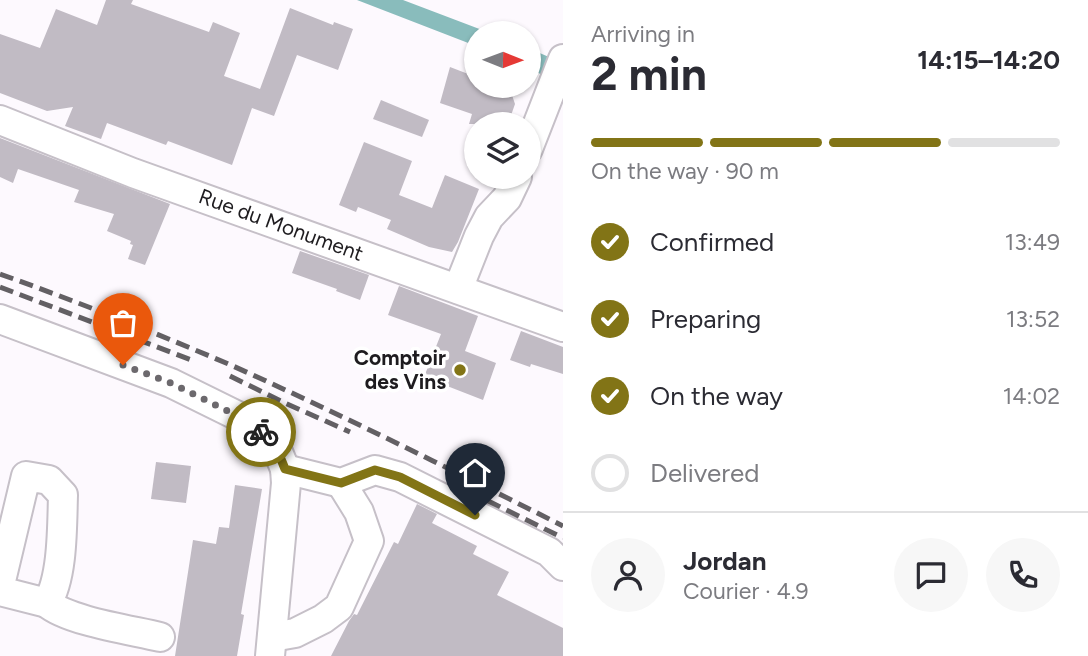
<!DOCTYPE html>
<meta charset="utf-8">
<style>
:root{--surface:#fff;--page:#f7f7f7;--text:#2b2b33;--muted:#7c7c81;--line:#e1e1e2;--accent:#827416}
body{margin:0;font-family:Figtree,sans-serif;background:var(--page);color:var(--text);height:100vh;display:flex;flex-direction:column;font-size:26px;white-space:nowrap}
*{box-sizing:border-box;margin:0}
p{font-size:23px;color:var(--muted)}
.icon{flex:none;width:38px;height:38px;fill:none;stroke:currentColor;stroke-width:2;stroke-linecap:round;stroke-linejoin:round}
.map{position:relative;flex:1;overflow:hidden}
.drawer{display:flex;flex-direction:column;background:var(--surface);width:525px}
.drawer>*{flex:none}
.needle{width:46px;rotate:91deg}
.tools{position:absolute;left:464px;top:21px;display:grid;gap:14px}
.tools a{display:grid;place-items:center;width:77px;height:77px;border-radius:50%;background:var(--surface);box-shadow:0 2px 5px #0004;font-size:35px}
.pin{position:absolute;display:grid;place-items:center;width:60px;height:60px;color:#fff;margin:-72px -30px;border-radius:50% 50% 50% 0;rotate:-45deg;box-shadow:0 0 7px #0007}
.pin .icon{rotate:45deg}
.courier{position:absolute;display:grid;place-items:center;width:70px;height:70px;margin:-35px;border:5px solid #827416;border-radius:50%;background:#fff;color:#222;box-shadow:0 2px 9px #0007}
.summary em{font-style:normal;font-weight:700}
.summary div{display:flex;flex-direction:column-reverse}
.summary{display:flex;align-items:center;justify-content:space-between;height:119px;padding:0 28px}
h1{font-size:46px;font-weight:700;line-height:52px}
.bar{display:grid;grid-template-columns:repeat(4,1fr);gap:10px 7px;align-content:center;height:84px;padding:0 28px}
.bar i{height:9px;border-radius:5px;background:var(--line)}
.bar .on{background:var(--accent)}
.bar p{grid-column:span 4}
.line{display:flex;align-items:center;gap:18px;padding:0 28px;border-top:2px solid var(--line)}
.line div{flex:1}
.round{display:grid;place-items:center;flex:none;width:74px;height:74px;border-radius:37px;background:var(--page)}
ol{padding:0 28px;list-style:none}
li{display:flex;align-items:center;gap:21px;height:77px}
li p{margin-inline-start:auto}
li .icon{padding:7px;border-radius:50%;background:var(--accent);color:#fff;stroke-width:4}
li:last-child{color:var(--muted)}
li i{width:38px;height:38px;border:4px solid var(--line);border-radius:50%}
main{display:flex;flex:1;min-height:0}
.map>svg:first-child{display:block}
.water{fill:#89bcbc}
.building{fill:#c1bbc4}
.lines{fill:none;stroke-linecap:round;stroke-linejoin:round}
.minor-casing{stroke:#c6c0c8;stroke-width:32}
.minor{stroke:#fff;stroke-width:28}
.rail{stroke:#636064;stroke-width:5;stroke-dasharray:14 7;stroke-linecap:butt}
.done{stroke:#6c696d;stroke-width:7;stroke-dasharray:0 12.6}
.route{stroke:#827416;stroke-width:9}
.poi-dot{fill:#827416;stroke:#fff;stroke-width:2.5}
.labels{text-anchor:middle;stroke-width:7;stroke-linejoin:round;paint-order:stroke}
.street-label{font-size:21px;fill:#1e1c1f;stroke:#fff}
.poi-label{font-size:21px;font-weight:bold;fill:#1e1c1f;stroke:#fff;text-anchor:end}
</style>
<main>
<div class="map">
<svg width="563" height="656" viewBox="0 0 563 656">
<rect width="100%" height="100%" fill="#fdf9fe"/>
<g class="water">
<path d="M357,0H403L490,33H476V46Z"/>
<path d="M528,48L563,63V86L529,68Z"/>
</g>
<g class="building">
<path d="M106,0H133L131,4L209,32L213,22L240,33L224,76L260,89L290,8L333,25L334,22L353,29L338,70L297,55L274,116L252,108L232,165L168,141L166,145L107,123L101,139L65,126L73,107L47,111L0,93V34L40,48L56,9L97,25Z"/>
<path d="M450,67L476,77V86H501L510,89L515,104L508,124H469L472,114L440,103Z"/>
<path d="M381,100L429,120L422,137L373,119Z"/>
<path d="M0,138L170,204L145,265L128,259L133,245L130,244L131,241L107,231L114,214L74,202L79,190L18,169L13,183L0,177Z"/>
<path d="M364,142L412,161L399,195L432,208L445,175L479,189L458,242L452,252L429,247L387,229L391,220L358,207L356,212L339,205Z"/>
<path d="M300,251L369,275L360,300L336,291L337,289L292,273Z"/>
<path d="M399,286L478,316L465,351L496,363L483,400L424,377L441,334L388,315Z"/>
<path d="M521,331L563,347V374L531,364L530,367L510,360Z"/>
<path d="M156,462L191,466L186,503L151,499Z"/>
<path d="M235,485L262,489L241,614L244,615L237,656H175L193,540L216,544L219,527L229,528Z"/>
<path d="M417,504L437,514L432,523L477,546L473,554L509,572L497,595L563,628V656H331L349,621L354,614L357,615L394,542L398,544Z"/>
</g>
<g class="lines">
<g class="minor-casing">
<g id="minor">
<path d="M0,120L133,173L563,327"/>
<path d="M528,149L563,59"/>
<path d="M458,289L479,236L489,217L507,198L517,177"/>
<path d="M0,319L171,383L248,421L274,442L285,469L286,483L270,656"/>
<path d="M285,469L341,483L375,470L400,477L549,552L563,566"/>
<path d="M0,585L26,476L49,480L63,495C62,526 63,578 47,603L0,591"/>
<path d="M47,603C68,621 131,630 160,637"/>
<path d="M272,637L295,633L323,619L339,607L369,541L359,512L341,483"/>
</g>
</g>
<use href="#minor" class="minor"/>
<g class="rail">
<path d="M0,274C78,302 156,333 233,366C344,416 454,471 563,526"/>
<path d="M0,287L194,361"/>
<path d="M230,376L285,403L350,432"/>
<path d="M450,482L563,538"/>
</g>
</g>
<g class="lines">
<path class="done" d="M123,365L171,383L248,421L261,432"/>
<path class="route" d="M261,432L274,442L285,469L341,483L375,470L400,477L475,515"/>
</g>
<circle class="poi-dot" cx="460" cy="370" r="7"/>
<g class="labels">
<g class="street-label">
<text transform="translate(281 225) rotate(20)" y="7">Rue du Monument</text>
</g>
<g class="poi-label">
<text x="446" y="365">Comptoir<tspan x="446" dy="24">des Vins</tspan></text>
</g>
</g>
</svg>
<div class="tools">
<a><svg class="needle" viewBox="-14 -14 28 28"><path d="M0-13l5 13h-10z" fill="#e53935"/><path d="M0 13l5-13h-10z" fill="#7c7c81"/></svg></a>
<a><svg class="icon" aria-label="layers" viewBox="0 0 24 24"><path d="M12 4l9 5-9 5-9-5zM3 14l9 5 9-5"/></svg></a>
</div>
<div class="pin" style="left:123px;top:365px;background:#ea580c"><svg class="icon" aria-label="bag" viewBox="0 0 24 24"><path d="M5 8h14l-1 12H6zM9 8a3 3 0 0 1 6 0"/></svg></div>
<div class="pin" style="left:475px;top:515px;background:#1f2937"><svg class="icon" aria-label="home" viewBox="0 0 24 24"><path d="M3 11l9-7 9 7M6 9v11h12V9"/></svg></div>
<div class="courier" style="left:261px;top:432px"><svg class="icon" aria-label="bike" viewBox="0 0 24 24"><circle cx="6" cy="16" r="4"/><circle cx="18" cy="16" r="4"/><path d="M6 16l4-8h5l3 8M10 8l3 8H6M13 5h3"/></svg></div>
</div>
<section class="drawer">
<div class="summary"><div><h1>2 min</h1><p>Arriving in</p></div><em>14:15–14:20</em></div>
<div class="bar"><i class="on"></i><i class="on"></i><i class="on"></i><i></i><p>On the way · 90 m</p></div>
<ol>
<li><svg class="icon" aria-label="check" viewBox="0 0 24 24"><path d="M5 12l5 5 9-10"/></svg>Confirmed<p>13:49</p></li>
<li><svg class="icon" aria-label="check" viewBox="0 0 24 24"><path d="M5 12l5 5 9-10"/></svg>Preparing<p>13:52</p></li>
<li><svg class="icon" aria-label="check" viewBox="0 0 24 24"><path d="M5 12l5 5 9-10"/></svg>On the way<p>14:02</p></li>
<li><i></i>Delivered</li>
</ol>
<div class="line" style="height:126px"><a class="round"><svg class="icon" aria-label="person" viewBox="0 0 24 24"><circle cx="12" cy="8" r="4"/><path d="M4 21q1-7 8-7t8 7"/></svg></a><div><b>Jordan</b><p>Courier · 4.9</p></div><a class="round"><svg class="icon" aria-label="chat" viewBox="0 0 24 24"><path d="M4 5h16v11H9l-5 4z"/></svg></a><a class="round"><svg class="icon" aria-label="phone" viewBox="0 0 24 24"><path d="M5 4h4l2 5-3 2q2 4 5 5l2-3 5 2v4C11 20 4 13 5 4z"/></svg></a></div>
</section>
</main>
